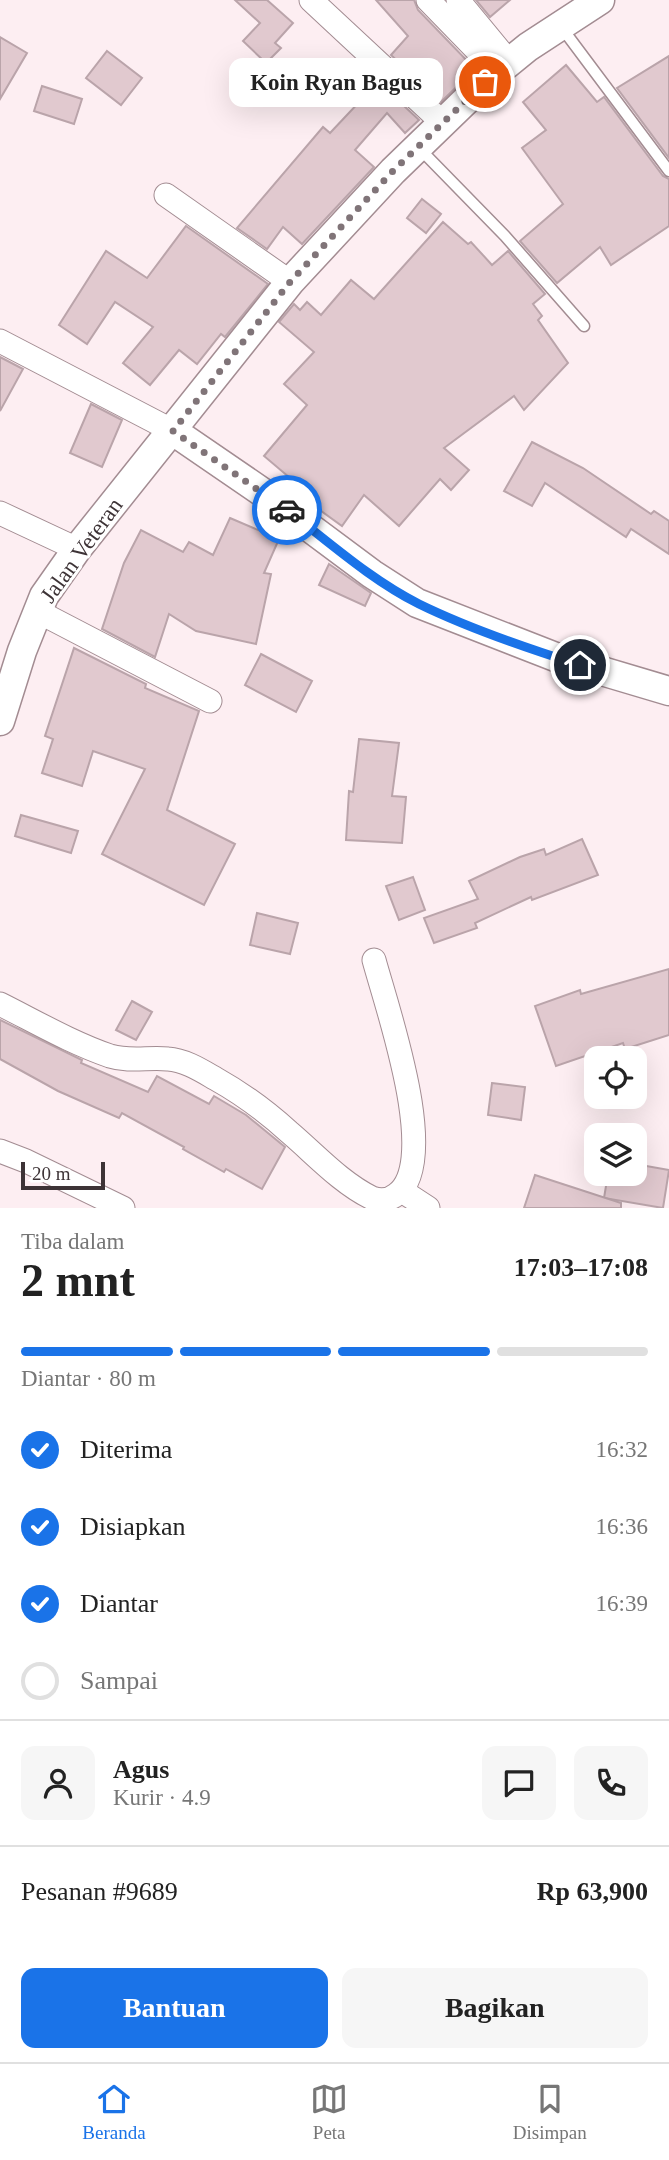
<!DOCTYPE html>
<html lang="id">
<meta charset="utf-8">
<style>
:root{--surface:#fff;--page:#f6f6f6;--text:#222;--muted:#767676;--line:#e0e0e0;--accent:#1a73e8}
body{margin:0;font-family:"Times New Roman",serif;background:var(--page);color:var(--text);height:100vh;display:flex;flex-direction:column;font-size:26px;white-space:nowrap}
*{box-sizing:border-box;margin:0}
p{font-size:23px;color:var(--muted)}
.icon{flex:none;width:38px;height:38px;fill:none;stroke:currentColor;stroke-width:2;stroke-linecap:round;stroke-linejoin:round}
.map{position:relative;height:1208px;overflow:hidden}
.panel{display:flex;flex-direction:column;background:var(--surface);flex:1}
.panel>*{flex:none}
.buttons{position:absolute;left:584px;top:1046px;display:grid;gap:14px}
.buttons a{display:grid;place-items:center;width:63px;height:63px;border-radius:14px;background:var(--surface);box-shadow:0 7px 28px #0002;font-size:35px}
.scale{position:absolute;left:21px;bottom:18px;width:84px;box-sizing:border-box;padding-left:7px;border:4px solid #3d3336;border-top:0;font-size:19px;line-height:24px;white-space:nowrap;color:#3d3336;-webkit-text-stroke:5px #fff;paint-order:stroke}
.pin{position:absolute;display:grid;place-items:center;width:60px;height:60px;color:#fff;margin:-30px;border:4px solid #fff;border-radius:50%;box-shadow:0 2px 7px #0007}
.courier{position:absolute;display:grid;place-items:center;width:70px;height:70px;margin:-35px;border:5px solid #1a73e8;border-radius:50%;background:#fff;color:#222;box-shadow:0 2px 9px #0007}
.bubble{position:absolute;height:49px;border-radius:14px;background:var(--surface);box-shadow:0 7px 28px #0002;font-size:23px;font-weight:700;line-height:49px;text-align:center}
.overview em{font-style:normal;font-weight:700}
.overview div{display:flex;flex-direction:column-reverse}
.overview{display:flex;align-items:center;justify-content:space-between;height:119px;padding:0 21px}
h1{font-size:46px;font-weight:700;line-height:52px}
.bar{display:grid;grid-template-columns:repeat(4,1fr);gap:10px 7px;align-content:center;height:84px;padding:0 21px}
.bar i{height:9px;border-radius:5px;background:var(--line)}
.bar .current{background:var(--accent)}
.bar p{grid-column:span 4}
.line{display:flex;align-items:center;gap:18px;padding:0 21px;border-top:2px solid var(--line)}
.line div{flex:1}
.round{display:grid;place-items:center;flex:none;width:74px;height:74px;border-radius:14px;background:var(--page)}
ol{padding:0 21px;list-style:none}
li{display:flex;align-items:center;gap:21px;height:77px}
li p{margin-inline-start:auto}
li .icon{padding:7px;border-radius:50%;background:var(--accent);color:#fff;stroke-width:4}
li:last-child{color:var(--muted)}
li i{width:38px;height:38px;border:4px solid var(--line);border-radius:50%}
.button{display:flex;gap:14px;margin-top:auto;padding:14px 21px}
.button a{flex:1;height:80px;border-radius:14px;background:var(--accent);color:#fff;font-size:28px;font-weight:700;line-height:80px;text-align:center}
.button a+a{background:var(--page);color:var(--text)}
.tabs{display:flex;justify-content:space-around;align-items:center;height:98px;border-top:2px solid var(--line);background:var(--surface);font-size:19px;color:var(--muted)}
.tabs a{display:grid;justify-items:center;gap:4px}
.tabs .current{color:var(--accent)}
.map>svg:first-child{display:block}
.building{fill:#e1c9cf;stroke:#baa4aa;stroke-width:2}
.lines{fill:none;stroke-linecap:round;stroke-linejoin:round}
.service-casing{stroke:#a38c92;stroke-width:13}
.minor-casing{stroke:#a38c92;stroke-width:25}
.tertiary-casing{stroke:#a38c92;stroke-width:31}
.service{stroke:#fff;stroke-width:10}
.minor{stroke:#fff;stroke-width:23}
.tertiary{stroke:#fff;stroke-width:28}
.done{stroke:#807478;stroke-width:7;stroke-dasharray:0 12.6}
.route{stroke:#1a73e8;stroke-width:9}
.labels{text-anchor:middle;stroke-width:6;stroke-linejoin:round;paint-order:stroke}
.street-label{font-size:23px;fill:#3d3336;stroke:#fff}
</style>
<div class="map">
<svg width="669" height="1208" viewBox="0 0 669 1208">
<rect width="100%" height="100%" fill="#fdeef2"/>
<g class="building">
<path d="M235,0H267L293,23L275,43L281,48L266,63L243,41L260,23Z"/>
<path d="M376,0H414L418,10L475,69L441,102L391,55L408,36Z"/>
<path d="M476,0H510L490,17Z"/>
<path d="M0,37L27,53L0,99Z"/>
<path d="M107,51L142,78L121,105L86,78Z"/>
<path d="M669,56V158L617,88Z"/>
<path d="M566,65L597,102L604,97L663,176L669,179V226L611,265L600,247L557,283L520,241L563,204L522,148L546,130L523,102Z"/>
<path d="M370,74L419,120L405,133L387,113L355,150L374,167L302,244L283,227L267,249L237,228L323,127L330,133L363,98L355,90Z"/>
<path d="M42,86L82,99L74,124L34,111Z"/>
<path d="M422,199L441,214L426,233L407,218Z"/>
<path d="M443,222L468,244L471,242L492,265L508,251L545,294L533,304L542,316L538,320L568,363L524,410L514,396L444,448L469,470L451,490L440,479L399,526L364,495L342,526L299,495L303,489L264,456L307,405L284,384L314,352L279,322L294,304L300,310L307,302L321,315L351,280L374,299Z"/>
<path d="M186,226L268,284L225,337L221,334L197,364L179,350L150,385L123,363L153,327L115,302L87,344L59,325L106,251L147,278Z"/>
<path d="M0,357L23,369L0,411Z"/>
<path d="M91,404L122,420L102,467L70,453Z"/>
<path d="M532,442L583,468L651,514L654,511L669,521V554L631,529L626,537L545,483L532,506L504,491Z"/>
<path d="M230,518L279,539L264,573L271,574L256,644L196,631L169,614L155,657L102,629L124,563L141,530L183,552L189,542L213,555Z"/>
<path d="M329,564L371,593L365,606L319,585Z"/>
<path d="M74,648L146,684L145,688L199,711L167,810L235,844L204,905L102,854L145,769L93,751L82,786L42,773L53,739L45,736Z"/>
<path d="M261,654L312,681L296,712L245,685Z"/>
<path d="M359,739L399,743L392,796L406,797L402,843L346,840L349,791L353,792Z"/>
<path d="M21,815L78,831L71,853L15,836Z"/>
<path d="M582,839L598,875L532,900L531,897L475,923L477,928L434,943L424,918L478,899L469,881L520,857L544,849L546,855Z"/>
<path d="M413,877L425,910L399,920L386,886Z"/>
<path d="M257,913L298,923L290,954L250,945Z"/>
<path d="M669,969V1035L625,1049L623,1043L556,1066L535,1006L580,990L581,994Z"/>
<path d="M132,1001L152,1012L136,1040L116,1030Z"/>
<path d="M0,1020L82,1060L81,1063L148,1092L157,1076L209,1104L214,1096L246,1115L285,1147L262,1189L226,1169L224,1172L183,1149L184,1147L122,1113L119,1118L58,1091L0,1059Z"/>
<path d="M492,1083L525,1087L521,1120L488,1115Z"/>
<path d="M635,1164L669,1170L663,1208L604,1198L608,1174H635Z"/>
<path d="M535,1175L621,1203V1208H524Z"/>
</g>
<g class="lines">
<g class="service-casing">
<g id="service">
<path d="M562,28L669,171"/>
<path d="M418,147L505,236L584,326"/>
</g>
</g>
<g class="minor-casing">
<g id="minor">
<path d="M311,0L443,123"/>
<path d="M428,0L498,72"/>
<path d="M458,0L509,62"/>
<path d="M166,195L290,282"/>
<path d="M0,341L173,431"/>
<path d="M0,513L77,549"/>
<path d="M37,611L210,701"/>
<path d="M0,1004C36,1022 72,1043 110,1056C129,1062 149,1057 168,1059C185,1060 202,1071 216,1079C241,1093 268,1113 289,1132C315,1154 341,1183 372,1198C380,1201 390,1200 397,1194C441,1161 386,1005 374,960"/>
<path d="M0,1151L26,1161L123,1208"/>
<path d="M402,1191L428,1208"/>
</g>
</g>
<g class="tertiary-casing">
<g id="tertiary">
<path d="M173,431L262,492L372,574L417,603L558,658L669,691"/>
<path d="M0,721L22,651L44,596L77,549L290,282L393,171L485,82L528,47L600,0"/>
</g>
</g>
<use href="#service" class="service"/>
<use href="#minor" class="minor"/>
<use href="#tertiary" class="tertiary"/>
</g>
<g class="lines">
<path class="done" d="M287,510L173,431L290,282L393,171L485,82"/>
<path class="route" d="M287,510C329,542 371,580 419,604C470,629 526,648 580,665"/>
</g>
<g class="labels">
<g class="street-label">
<text transform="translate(81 550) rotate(-54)" y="8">Jalan Veteran</text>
</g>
</g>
</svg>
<div class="buttons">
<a><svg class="icon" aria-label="locate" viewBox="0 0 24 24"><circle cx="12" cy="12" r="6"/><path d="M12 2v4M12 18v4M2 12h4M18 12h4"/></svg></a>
<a><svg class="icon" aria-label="layers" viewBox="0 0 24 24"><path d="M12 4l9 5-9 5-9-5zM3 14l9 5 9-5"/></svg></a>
</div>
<div class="scale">20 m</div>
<div class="pin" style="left:485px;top:82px;background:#ea580c"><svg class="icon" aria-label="bag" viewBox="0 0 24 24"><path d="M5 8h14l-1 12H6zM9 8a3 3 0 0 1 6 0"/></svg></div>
<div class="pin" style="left:580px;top:665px;background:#1f2937"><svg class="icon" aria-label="home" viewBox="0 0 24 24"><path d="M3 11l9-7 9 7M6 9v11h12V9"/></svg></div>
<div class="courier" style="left:287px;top:510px"><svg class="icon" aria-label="car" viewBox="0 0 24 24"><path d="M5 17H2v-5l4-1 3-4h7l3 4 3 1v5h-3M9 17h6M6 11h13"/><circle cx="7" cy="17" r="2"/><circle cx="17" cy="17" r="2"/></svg></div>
<div class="bubble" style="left:229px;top:58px;width:214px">Koin Ryan Bagus</div>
</div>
<section class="panel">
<div class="overview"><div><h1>2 mnt</h1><p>Tiba dalam</p></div><em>17:03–17:08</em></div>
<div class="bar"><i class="current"></i><i class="current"></i><i class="current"></i><i></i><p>Diantar · 80 m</p></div>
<ol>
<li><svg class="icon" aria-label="check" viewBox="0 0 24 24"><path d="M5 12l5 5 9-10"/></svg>Diterima<p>16:32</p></li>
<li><svg class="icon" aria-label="check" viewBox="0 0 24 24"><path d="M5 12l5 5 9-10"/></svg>Disiapkan<p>16:36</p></li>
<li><svg class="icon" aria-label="check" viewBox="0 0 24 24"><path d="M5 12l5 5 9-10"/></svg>Diantar<p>16:39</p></li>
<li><i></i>Sampai</li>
</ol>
<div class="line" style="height:126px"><a class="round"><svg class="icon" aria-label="person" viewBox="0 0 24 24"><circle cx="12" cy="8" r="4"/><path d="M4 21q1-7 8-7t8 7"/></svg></a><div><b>Agus</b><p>Kurir · 4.9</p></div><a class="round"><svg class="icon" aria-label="chat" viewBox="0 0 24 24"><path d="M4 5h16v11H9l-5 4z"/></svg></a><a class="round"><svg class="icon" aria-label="phone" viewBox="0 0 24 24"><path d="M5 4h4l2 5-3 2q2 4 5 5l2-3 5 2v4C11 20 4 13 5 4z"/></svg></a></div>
<div class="line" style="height:91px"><div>Pesanan #9689</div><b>Rp 63,900</b></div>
<div class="button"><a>Bantuan</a><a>Bagikan</a></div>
</section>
<nav class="tabs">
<a class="current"><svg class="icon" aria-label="home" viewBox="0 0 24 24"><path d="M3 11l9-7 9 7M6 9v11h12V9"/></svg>Beranda</a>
<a><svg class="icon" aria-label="map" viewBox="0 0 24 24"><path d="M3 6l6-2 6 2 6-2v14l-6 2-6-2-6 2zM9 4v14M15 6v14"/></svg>Peta</a>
<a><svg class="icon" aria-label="saved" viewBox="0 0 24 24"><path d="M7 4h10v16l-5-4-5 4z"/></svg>Disimpan</a>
</nav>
